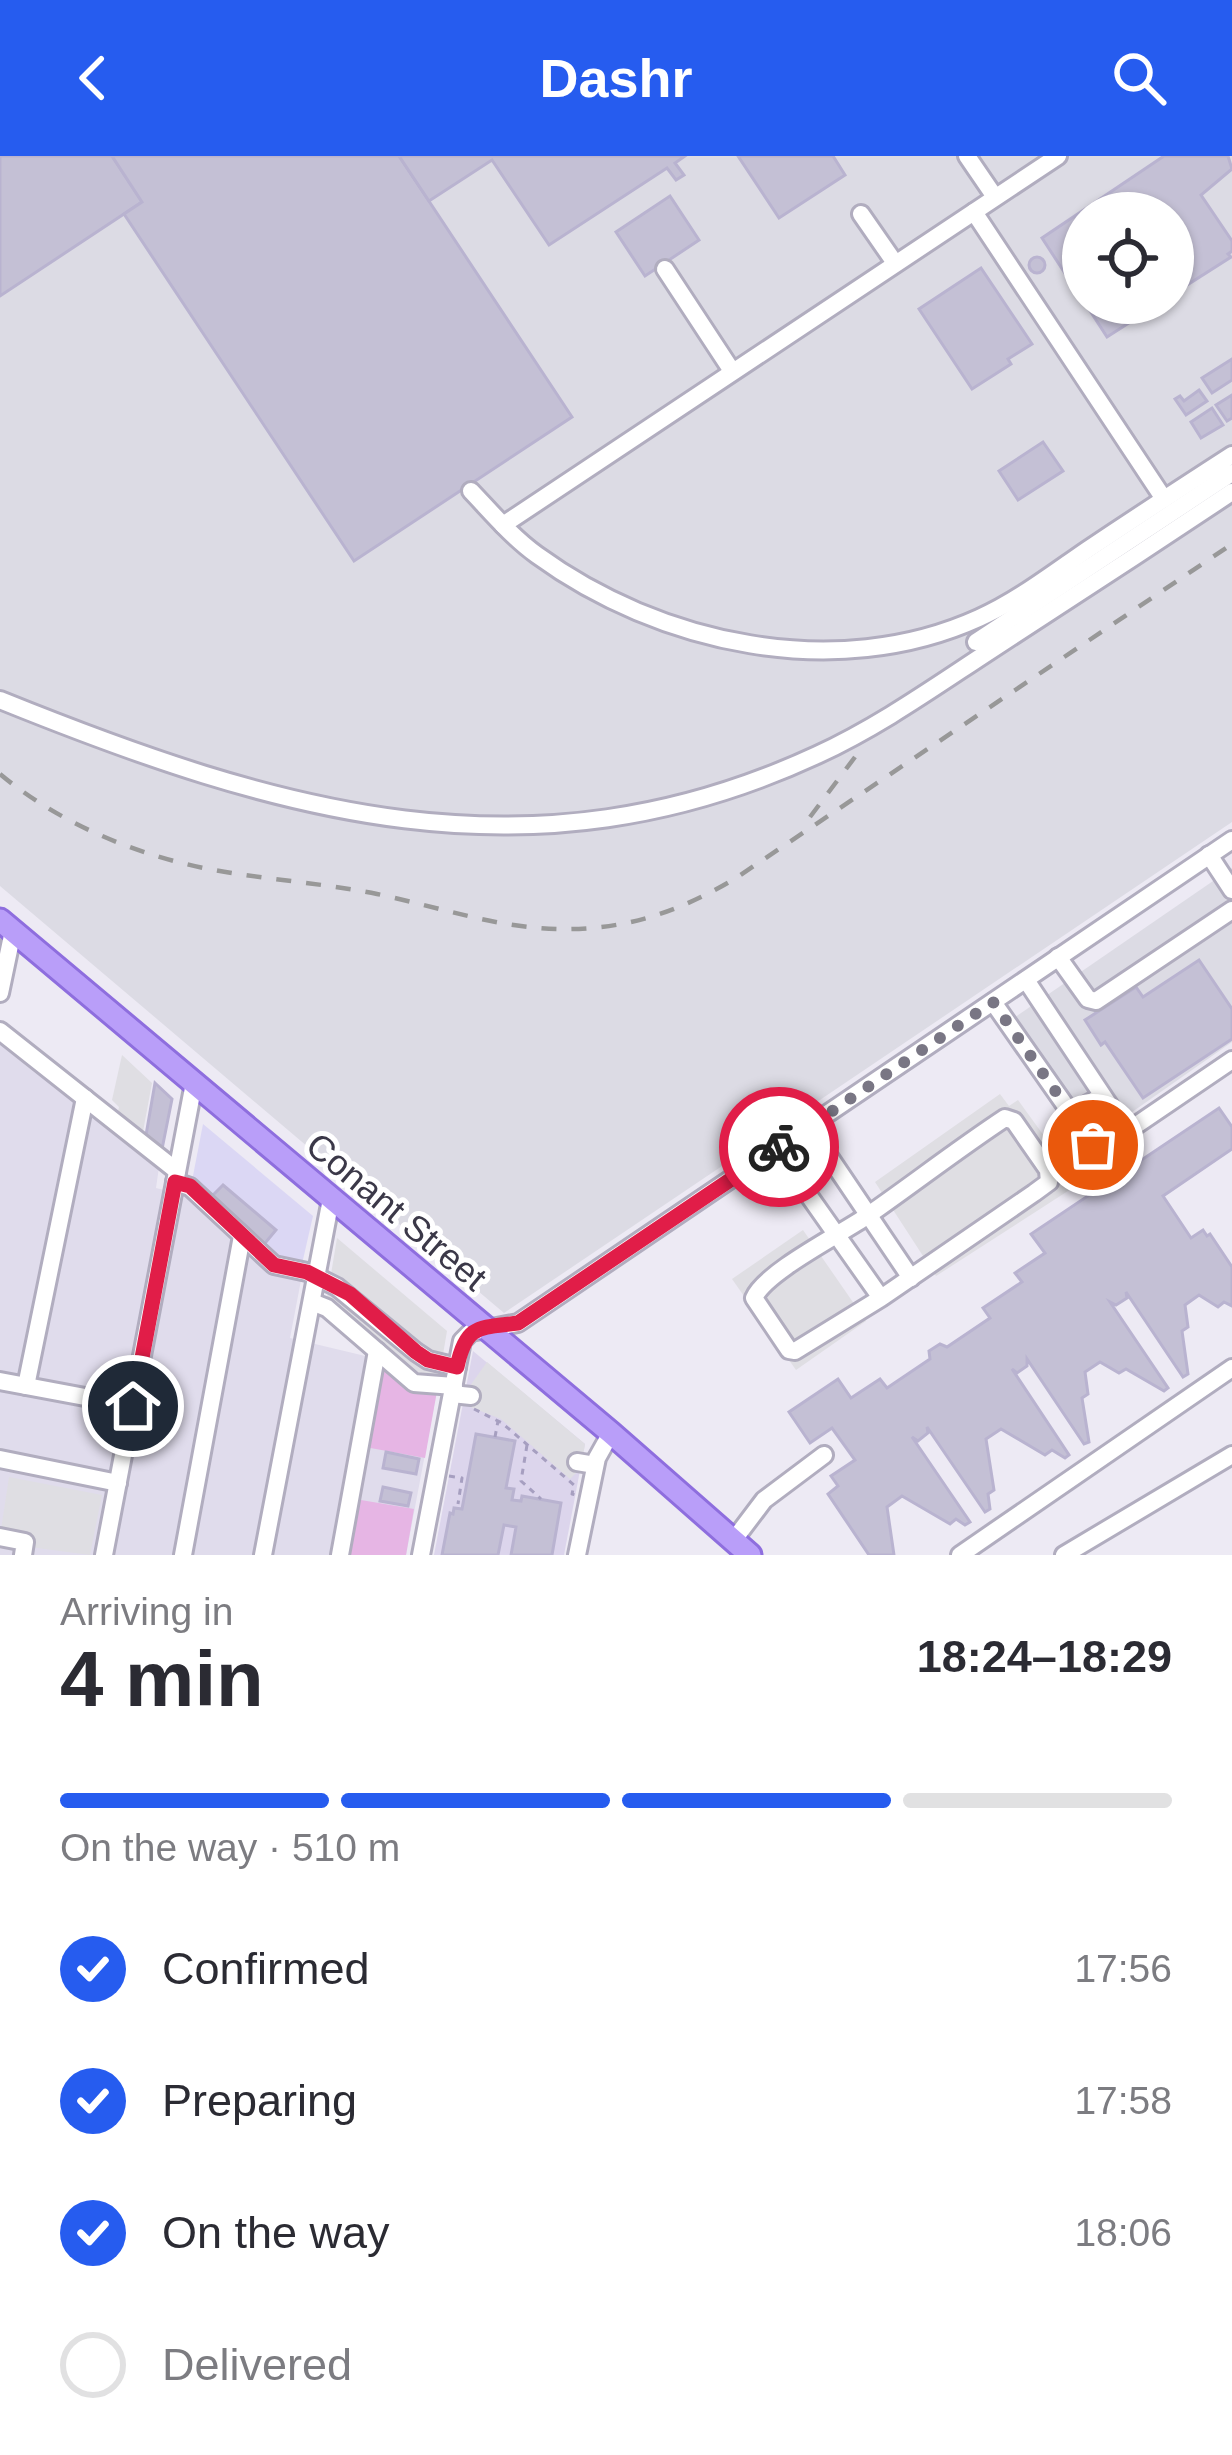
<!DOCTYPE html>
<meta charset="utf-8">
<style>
:root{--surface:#fff;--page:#f2f2f3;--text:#2b2b33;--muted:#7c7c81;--line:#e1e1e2;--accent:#265cef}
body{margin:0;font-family:Helvetica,sans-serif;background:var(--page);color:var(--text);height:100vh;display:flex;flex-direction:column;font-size:45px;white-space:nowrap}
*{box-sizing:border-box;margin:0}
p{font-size:39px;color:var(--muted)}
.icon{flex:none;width:66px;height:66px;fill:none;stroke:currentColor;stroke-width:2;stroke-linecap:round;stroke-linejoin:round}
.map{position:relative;height:1399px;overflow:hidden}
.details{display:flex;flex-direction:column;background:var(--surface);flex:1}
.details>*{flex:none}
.tools{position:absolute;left:1062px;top:36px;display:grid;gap:24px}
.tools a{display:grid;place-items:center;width:132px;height:132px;border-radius:50%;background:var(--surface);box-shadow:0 3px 9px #0004;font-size:60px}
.pin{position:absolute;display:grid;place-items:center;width:102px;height:102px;color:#fff;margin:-51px;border:6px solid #fff;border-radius:50%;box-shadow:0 3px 12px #0007}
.courier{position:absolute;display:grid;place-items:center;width:120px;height:120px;margin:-60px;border:9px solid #e11d48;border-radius:50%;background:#fff;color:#222;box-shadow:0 3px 15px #0007}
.overview em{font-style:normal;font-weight:700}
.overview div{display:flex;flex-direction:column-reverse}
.overview{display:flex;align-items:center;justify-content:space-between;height:204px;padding:0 60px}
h1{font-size:78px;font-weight:700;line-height:90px}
.bar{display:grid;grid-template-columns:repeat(4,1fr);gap:18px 12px;align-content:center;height:144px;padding:0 60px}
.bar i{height:15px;border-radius:9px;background:var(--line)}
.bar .current{background:var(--accent)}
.bar p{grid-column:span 4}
ol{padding:0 60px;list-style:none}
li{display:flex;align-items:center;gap:36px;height:132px}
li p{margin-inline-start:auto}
li .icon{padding:12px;border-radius:50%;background:var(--accent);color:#fff;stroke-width:4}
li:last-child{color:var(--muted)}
li i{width:66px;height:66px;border:6px solid var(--line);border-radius:50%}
header{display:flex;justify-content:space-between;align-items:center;height:156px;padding:0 60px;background:var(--accent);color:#fff;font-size:54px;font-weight:700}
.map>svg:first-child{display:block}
.residential{fill:#e0dcec}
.commercial{fill:#dbd7f4}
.industrial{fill:#dcdbe4;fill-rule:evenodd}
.education{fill:#dcd5ec}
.green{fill:#e6b5e4}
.parking{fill:#dfdee3}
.building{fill:#c4c0d5;stroke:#b9b3d0;stroke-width:3}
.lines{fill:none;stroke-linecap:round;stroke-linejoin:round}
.minor-casing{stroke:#b1adbf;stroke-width:22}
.major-casing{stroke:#8e6ede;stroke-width:27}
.path{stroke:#a69fc0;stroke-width:3;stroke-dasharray:6 6;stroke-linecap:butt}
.minor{stroke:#fff;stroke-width:16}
.major{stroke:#b99ef9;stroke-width:21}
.rail{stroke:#989898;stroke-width:4.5;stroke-dasharray:15 15;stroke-linecap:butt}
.done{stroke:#797684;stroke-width:12;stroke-dasharray:0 21.6}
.route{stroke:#e11d48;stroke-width:15}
.labels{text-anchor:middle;stroke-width:10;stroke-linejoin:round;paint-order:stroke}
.street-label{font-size:36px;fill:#3b3848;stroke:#fff}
</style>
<header><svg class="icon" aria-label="back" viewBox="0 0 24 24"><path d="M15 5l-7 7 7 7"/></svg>Dashr<svg class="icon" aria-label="search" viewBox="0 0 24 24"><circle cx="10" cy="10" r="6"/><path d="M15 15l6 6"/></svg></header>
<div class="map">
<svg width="1232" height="1399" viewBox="0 0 1232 1399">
<rect width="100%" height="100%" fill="#edeaf4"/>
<path class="residential" d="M0,882L159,1011L156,1032L188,1040L268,1112L302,1119L290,1182L382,1204L439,1224L406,1399H0Z"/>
<path class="commercial" d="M203,968L313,1060L302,1108L275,1105L192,1025Z"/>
<g class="industrial">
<path d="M0,0H1232V666L504,1157L0,730ZM1083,57H1173V147H1083Z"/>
<path d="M1232,712V886L1095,982L1014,862Z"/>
</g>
<path class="education" d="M473,1195L585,1288L564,1399H434Z"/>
<g class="green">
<path d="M382,1204L439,1224L425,1302L365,1291Z"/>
<path d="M355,1343L414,1353L406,1399H344Z"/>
</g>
<g class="parking">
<path d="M122,899L152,927L142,981L117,960L119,951L112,944Z"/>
<path d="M1000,938L1009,950L1018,944L1073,1020L1066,1025L1071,1033L936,1120L875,1026Z"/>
<path d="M803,1074L866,1165L796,1214L732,1123Z"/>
<path d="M337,1082L447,1175L439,1222L414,1220L327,1142Z"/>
<path d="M487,1206L585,1288L581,1312L570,1323L501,1263L465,1249L467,1234Z"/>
<path d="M9,1321L102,1339L90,1399L30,1391L0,1380Z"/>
</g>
<g class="building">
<path d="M0,0H112L142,46L0,140Z"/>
<path d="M112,0H399L572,261L354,405L124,58L142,46Z"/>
<path d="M399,0H685L675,7L684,19L676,24L667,12L549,89L492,4L429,45Z"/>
<path d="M738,0H833L845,19L779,62Z"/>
<path d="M1164,0H1228L1232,13L1201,39L1232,85V95L1228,98L1231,101L1173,138V57H1083V145L1042,82Z"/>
<path d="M670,40L699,84L645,120L616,76Z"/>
<circle cx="1037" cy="109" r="8"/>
<path d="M981,112L1032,188L1008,203L1011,208L972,233L919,153Z"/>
<path d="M1085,147H1160L1107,181Z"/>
<path d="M1232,203V224L1212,237L1202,222Z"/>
<path d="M1199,234L1207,245L1186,259L1175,243L1180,240L1184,245Z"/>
<path d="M1232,239V262L1227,265L1216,249Z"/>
<path d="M1212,252L1223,269L1201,282L1191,266Z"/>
<path d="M1043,286L1063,315L1018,344L999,315Z"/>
<path d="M1199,804L1232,853V883L1143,942L1105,886L1101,889L1085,864L1136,831L1143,841Z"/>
<path d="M155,927L172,943L161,998L145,985Z"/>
<path d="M1219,952L1232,971V993L1163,1040L1191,1082L1203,1074L1207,1080L1210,1078L1232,1111V1150L1224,1146L1218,1151L1199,1139L1185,1149L1188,1171L1182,1175L1188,1218L1183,1221L1126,1136L1127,1142L1116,1149L1110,1146L1168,1232L1164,1235L1126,1213L1119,1217L1100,1206L1085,1216L1088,1238L1082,1242L1089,1286L1084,1288L1027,1203V1210L1017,1217L1012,1213L1069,1299L1065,1302L1052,1294L1045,1299L1001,1273L986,1283L994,1334L988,1338L990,1353L985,1356L927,1271L928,1277L918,1285L912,1281L970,1366L965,1369L956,1363L950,1368L902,1340L887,1351L894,1399H869L828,1338L838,1330L831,1320L855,1304L832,1272L810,1287L789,1256L838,1223L851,1242L880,1223L887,1232L930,1203L929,1195L940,1188L947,1191L990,1162L983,1152L1022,1126L1015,1117L1045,1097L1031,1078Z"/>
<path d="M223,1029L276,1074L261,1092L243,1079L246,1070L210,1042Z"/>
<path d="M476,1278L515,1285L506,1332L514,1333L512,1344L521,1345L522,1340L561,1347L552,1399H511L516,1371L504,1369L498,1399H442L450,1357L453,1358L454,1352L462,1353Z"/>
<path d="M386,1296L419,1303L416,1318L383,1312Z"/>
<path d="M383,1331L411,1337L408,1350L380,1345Z"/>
</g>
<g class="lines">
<g class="minor-casing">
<g id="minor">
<path d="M967,0L995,41"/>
<path d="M974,56L1164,343"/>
<path d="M861,58L895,107"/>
<path d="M665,113L732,215"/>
<path d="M471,335C492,357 512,381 537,399C659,488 836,527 979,462C1017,445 1052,418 1087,394C1135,362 1184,330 1232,299"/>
<path d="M503,369L1058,0"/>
<path d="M976,486L1232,317"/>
<path d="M0,544C277,656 530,732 817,599C878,571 933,532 988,496C1070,443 1151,390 1232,336"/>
<path d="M1209,699L1232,734"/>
<path d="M1058,801L1088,843L1096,845L1232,754"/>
<path d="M1026,824L1127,976"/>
<path d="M0,837L13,775"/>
<path d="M993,846L1093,989L1110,987L1232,904"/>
<path d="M0,875L177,1015"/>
<path d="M1070,958L1102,940"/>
<path d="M809,971L911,1122"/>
<path d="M776,993L881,1142L1034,1037L1049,1026L1048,1014L1014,965L1005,962C958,993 913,1028 867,1060C841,1078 765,1116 754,1142L789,1194L795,1195L881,1142"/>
<path d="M175,1026L190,1031L274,1109L307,1116L337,1131L416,1196L428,1204L457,1211"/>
<path d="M312,1146L327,1152L414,1227L454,1230"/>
<path d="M0,1225L133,1250"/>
<path d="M26,1230L85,942"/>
<path d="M452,1238L471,1240"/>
<path d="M0,1303L118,1327"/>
<path d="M577,1306L595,1309"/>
<path d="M0,1381L25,1386L23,1399"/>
<path d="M733,1385L764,1344L824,1299"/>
<path d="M104,1399L194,927"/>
<path d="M183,1399L242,1080"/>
<path d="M263,1399L331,1043"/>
<path d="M340,1399L377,1195"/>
<path d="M421,1399L462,1185L471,1176L518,1167L1232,684"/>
<path d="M577,1399L597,1302L611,1277"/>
<path d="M960,1399L1232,1212"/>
<path d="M1064,1399L1232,1299"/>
</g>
</g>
<g class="major-casing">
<path id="major" d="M0,764L611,1277L750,1399"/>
</g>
<g class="path">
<path d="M474,1253L502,1267L574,1329L572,1338L576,1339"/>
<path d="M495,1281L498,1265"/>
<path d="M527,1289L521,1325L541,1343"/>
<path d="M449,1320L462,1322L458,1348"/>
</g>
<use href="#minor" class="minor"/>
<use href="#major" class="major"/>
<g class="rail">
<path d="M0,618C60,668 138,700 214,714C268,724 323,727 377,738C449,753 515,779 591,772C644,768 691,749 736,722L1232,388"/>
<path d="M810,661L855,601"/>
</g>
</g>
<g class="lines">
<path class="done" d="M779,991L993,846L1093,989"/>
<path class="route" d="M133,1250L175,1026L190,1030L274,1109L307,1116L350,1138L416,1196L428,1204L457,1211C466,1168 479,1172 518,1167L779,991"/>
</g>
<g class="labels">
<g class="street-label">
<text transform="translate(397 1055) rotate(40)" y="13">Conant Street</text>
</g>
</g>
</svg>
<div class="tools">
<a><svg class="icon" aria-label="locate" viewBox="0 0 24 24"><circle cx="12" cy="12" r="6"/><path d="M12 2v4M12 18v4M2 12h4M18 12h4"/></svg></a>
</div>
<div class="pin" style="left:1093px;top:989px;background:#ea580c"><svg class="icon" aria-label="bag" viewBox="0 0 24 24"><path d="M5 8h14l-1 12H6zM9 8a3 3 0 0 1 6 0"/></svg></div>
<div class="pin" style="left:133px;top:1250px;background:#1f2937"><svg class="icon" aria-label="home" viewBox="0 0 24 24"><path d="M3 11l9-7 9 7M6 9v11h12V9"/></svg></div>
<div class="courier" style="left:779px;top:991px"><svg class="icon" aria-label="bike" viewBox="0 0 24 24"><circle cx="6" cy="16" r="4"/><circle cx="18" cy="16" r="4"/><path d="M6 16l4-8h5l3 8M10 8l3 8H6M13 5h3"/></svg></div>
</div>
<section class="details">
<div class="overview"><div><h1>4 min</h1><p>Arriving in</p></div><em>18:24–18:29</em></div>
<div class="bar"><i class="current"></i><i class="current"></i><i class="current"></i><i></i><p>On the way · 510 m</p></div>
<ol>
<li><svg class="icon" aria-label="check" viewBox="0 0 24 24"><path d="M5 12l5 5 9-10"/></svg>Confirmed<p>17:56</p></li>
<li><svg class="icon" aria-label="check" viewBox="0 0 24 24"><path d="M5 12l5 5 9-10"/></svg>Preparing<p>17:58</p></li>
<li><svg class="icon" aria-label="check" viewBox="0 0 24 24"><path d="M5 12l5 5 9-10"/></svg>On the way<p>18:06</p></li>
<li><i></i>Delivered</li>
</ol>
</section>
